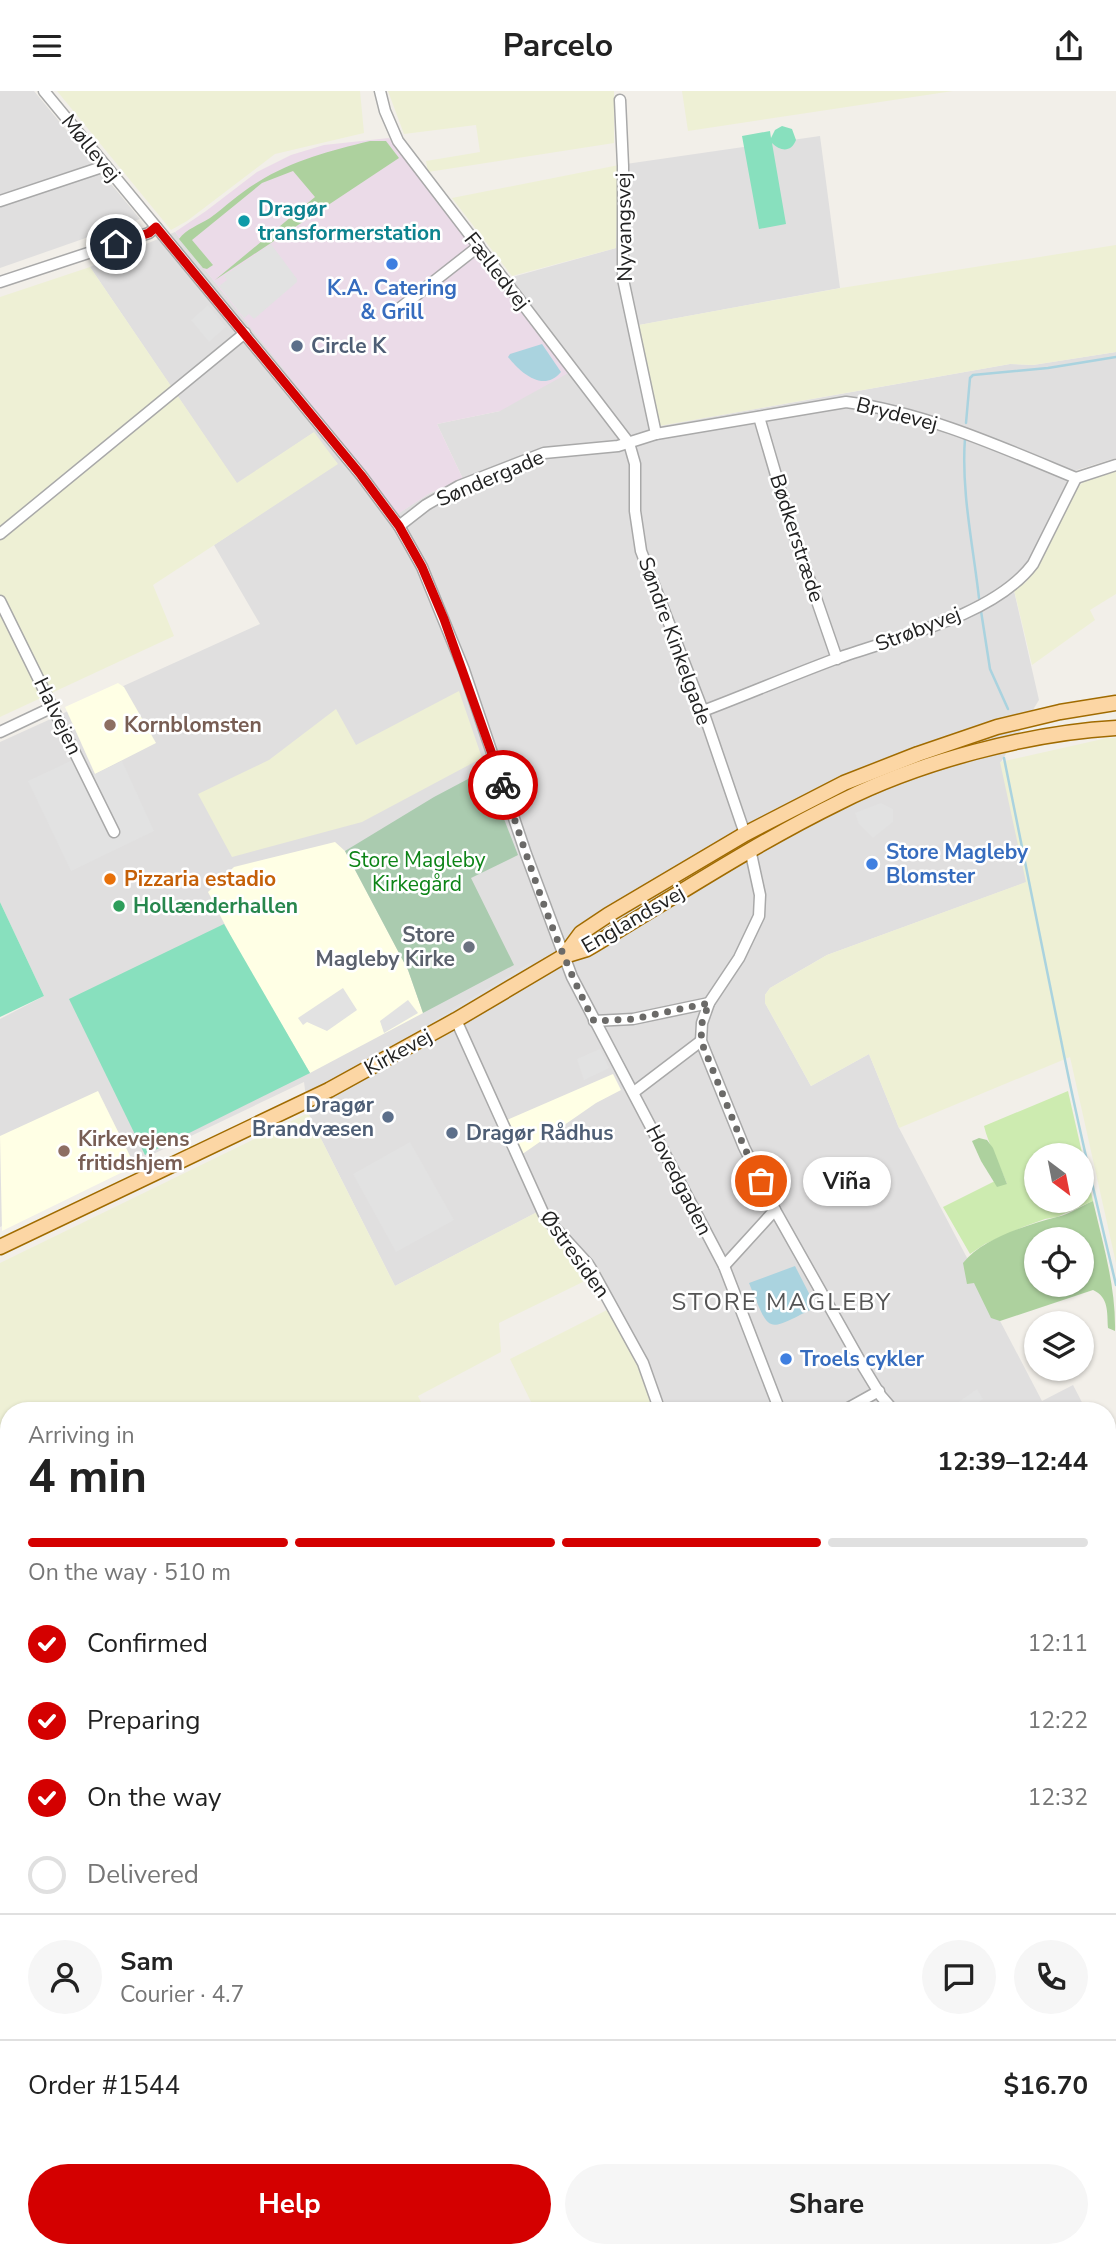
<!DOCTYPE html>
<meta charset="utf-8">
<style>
:root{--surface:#fff;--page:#f6f6f6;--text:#222;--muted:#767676;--line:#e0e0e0;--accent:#d40000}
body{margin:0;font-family:"Nunito Sans",sans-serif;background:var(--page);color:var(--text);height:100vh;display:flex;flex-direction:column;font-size:26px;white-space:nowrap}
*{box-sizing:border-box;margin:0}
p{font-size:23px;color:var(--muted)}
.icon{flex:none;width:38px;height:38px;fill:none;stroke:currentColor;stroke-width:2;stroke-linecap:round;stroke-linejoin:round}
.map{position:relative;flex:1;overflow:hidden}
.details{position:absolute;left:0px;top:1311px;width:1116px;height:856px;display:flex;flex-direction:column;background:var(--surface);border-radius:28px 28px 0 0;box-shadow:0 2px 5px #0004}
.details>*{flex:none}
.needle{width:46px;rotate:148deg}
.controls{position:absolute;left:1024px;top:1052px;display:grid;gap:14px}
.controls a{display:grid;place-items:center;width:70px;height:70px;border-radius:50%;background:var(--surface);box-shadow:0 2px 5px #0004;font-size:35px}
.pin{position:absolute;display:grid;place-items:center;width:60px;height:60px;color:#fff;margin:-30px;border:4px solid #fff;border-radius:50%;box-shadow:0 2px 7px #0007}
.courier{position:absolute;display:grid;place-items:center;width:70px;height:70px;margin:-35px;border:5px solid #d40000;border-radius:50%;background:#fff;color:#222;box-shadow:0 2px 9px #0007}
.bubble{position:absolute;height:49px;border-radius:24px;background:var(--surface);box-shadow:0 2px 5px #0004;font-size:23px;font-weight:700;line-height:49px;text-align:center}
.overview em{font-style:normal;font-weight:700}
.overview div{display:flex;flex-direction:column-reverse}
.overview{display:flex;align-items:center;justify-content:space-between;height:119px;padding:0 28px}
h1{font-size:46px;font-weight:700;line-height:52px}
.bar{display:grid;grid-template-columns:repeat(4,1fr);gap:10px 7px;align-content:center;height:84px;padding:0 28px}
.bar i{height:9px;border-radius:5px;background:var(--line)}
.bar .on{background:var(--accent)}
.bar p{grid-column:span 4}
.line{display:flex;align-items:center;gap:18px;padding:0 28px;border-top:2px solid var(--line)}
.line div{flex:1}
.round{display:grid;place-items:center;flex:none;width:74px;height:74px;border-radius:37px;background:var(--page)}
ol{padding:0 28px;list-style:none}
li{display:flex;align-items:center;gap:21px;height:77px}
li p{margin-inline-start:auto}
li .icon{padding:7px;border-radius:50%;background:var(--accent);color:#fff;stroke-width:4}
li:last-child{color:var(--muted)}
li i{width:38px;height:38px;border:4px solid var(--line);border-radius:50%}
.cta{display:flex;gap:14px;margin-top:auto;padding:14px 28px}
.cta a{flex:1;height:80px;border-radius:42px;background:var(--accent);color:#fff;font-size:28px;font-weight:700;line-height:80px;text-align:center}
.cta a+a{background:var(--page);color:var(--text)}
header{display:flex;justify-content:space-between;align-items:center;height:91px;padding:0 28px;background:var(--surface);font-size:32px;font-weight:700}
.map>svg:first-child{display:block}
.residential{fill:#e0dfdf}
.industrial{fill:#ebdbe8}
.education{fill:#ffffe5}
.construction{fill:#c7c7b4}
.farmland{fill:#eef0d5}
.grass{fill:#cdebb0;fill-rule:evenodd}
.forest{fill:#add19e;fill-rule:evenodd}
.cemetery{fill:#aacbaf}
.pitch{fill:#88e0be}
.parking{fill:#e2e2e2}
.water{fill:#aad3df}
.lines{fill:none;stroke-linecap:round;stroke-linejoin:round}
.stream{stroke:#aad3df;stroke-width:2.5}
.minor-casing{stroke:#a9a9a9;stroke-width:13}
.major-casing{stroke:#a06b00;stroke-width:17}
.minor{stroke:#fff;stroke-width:10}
.major{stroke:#fcd6a4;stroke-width:14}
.done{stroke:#6b6a68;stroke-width:7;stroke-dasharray:0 12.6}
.route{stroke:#d40000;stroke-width:9}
.culture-dot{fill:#0f9aa8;stroke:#fff;stroke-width:2.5}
.shop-dot{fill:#3f7fe0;stroke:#fff;stroke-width:2.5}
.service-dot{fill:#5c6f8a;stroke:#fff;stroke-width:2.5}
.education-dot{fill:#8d6e63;stroke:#fff;stroke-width:2.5}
.food-dot{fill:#e8710a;stroke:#fff;stroke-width:2.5}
.leisure-dot{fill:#2e9e5b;stroke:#fff;stroke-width:2.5}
.worship-dot{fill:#6b7280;stroke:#fff;stroke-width:2.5}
.labels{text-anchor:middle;stroke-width:5;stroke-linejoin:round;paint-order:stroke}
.street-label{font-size:21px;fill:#222;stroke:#fff}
.culture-label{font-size:21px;font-weight:bold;fill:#0d838f;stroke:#fff;text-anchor:start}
.shop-label{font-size:21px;font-weight:bold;fill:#366cbe;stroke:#fff;text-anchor:start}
.service-label{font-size:21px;font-weight:bold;fill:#4e5e75;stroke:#fff;text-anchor:start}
.education-label{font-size:21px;font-weight:bold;fill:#785e54;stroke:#fff;text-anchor:start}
.park-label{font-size:21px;fill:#0c8416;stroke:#fff}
.food-label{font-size:21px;font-weight:bold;fill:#c56008;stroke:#fff;text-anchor:start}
.leisure-label{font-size:21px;font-weight:bold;fill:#27864d;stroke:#fff;text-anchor:start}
.worship-label{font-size:21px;font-weight:bold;fill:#5b616d;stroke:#fff;text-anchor:end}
.quarter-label{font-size:24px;letter-spacing:2px;fill:#555;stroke:#fff}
</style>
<header><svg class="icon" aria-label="menu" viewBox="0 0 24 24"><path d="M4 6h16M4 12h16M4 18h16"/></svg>Parcelo<svg class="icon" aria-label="share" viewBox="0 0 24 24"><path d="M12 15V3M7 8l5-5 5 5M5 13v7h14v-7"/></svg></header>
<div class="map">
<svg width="1116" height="2165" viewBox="0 0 1116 2165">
<rect width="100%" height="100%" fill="#f2efe9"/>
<g class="residential">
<path d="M0,0H34L140,128L0,177Z"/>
<path d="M820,45L840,197L639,234L660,335L1010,273L1033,274L1116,261V367L1077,379L1069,391L1024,481L1012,491L1039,609L1001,671L1027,791L827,864L770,897L765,904V912L811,995L869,963L899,1037L1042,1310L1073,1294L1086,1319H668L599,1178L545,1117L395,1195L308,1022L304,991L0,1136V928L44,905L0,811V651L260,533L214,454L337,372L313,342L237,393L90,176L175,141L399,422L430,402L463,388L437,333L500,320L502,189L616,157L619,74Z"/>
</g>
<path class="industrial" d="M389,47L444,120L502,189L572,280L500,320L437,333L463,388L430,402L398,423L175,141L206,120L257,81L291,64L324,54Z"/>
<g class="education">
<path d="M118,592L124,596L156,652L95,683L65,616Z"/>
<path d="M335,751L345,760L408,879L423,922L310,982L239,861L208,801L234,776Z"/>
<path d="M613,983L621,999L596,1012L521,1064L507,1029Z"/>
<path d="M98,1000L135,1075L2,1140L0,1045Z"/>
</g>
<path class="construction" d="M748,2158H925L923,2165H748Z"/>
<g class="farmland">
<path d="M57,0H360L364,42L275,63L187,130L171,139Z"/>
<path d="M388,0H614V52L428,81L426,70L480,61L476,34L404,43Z"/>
<path d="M682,0H953L688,40Z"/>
<path d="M619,74L616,157L512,185L452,107Z"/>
<path d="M1116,154V261L1033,274L1010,273L659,335L639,234L841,197Z"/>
<path d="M90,176L237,392L314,341L338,373L153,494L174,545L0,626V206Z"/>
<path d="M1116,378V503L1090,519L1095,529L1032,574L1014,499L1026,491L1038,472L1071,403L1085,389Z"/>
<path d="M459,600L482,667L362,731L232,766L198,703L269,669L336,618L356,654Z"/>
<path d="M1107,647H1116V1172L1070,966L899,1037L869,963L811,995L765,912V904L770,897L827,864L1026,791L1000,671Z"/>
<path d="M308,1022L395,1195L539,1120L593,1186L499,1232L501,1261L418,1305L425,1319L9,1320V2158H726L725,2165H0V1172Z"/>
<path d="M611,1217L632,1260L653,1310L636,1319H535L510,1268Z"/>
</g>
<g class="grass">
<path d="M1068,1000L1093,1110L1057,1126L1045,1128L1023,1136L985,1153L970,1163L943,1116L995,1090L1007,1093C1000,1075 988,1052 984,1035ZM1036,1064H1082V1110H1036Z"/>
<path d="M1109,1443L1116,1447V1634L1108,1633Z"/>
<path d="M1108,1638L1116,1640V2165H1103L1104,2158H1108Z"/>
<path d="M26,2158H113L116,2165H14Z"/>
<path d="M250,2158H356L357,2165H255Z"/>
<path d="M938,2158H1098L1096,2165H937Z"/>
</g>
<g class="forest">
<path d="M370,50H386L399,67L215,189L315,106L293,80L262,92L192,149L213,174L207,178L203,177L179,148C186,138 199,134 210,127C226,115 241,101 258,91C293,69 330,60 370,50Z"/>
<path d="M979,1047L987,1049L993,1057L1007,1093L997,1096L981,1070L972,1050Z"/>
<path d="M1093,1110C1103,1153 1116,1196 1115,1240L1108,1237C1107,1221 1109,1206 1093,1199L1000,1230L991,1227L974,1192L967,1193L963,1172C983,1147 1027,1134 1057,1126C1070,1123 1081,1115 1093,1110ZM1082,1148V1194H1036V1148Z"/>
</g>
<path class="cemetery" d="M485,679L518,764L471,787L514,874L423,922L408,879L345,760L434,706Z"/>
<g class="pitch">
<path d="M782,35L792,38L796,49C791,62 780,60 772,52L786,133L759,138L742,45L770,40L771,47L775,39Z"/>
<path d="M0,811L44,905L0,926Z"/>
<path d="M224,833L310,982L145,1064L69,908Z"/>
</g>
<g class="parking">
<path d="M271,153L297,188V191L254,228L249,223L244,227L219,195L227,189L224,185Z"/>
<path d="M208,214L226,236L209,251L191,229Z"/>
<path d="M75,668L85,688L122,670L154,740L71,780L28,690Z"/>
<path d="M881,712L893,718V731L873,747L859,733L855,722Z"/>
<path d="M531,871L533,874L432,936L428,933Z"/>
<path d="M343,897L357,919L327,940L307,931L303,934L298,927Z"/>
<path d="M408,909L418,922L384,942L380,930Z"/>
<path d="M600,958L609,977L584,989L577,968Z"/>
<path d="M410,1051L454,1129L396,1161L353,1083Z"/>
<path d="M977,1298L983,1308L967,1319H947Z"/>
</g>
<g class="water">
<path d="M542,253L561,281C543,302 521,282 508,266L510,263Z"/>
<path d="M795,1175L816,1216C765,1241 771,1245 749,1192Z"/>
</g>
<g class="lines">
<g class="stream">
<path d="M966,332L970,287L973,284L1048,277L1116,266"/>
<path d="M965,347C961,400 973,454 979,507"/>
<path d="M981,520L990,578L1008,618"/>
<path d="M1004,667C1024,763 1042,859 1062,954C1078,1035 1097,1114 1116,1194"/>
</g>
<g class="minor-casing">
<g id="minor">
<path d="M44,0L361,384L399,435L422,476L464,579L526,763L572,886L724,1175L780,1320"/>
<path d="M380,0L385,20L398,50L629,352L635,373V420L641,460L703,620L745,743"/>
<path d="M620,9L623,75V188L656,343"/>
<path d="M0,110L105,75"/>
<path d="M0,191L149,142L156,136"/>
<path d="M400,217L479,155"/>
<path d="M759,326L790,432L837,568"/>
<path d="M1076,387L1116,374"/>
<path d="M399,435L426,414L459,395L544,362L618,355L656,343L846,311C926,322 1001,356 1076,387"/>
<path d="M0,443L245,242"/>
<path d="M0,510L114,741"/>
<path d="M703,620C748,603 792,584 838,567C897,546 994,525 1033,473L1076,387"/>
<path d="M0,641L53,616"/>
<path d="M750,758L760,804L759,825L739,867L709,912L702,932L701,950L744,1056L775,1119L864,1277L881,1305L894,1320"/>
<path d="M456,929L545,1126L588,1173L593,1181L643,1272L660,1320"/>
<path d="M594,930L633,928L709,912"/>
<path d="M634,1001L701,950"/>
<path d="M724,1175L775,1119"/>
<path d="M843,1320L879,1300"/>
<path d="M0,2164L11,2158"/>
</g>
</g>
<g class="major-casing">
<g id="major">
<path d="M564,865L581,842L608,824L745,743L844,692L918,663L997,636L1060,621L1116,612"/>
<path d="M0,1156L329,999L456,929L564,865L587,858C671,808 752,754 840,711C919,671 1028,642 1116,637"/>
</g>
</g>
<use href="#minor" class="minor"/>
<use href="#major" class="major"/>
</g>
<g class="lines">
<path class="done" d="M503,694C530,774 555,855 594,930L633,928L709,912L702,932L701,950L744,1056L761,1090"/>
<path class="route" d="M116,153L149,142L156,136L361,384L399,435L422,476L444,528L503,694"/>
</g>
<circle class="culture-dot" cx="244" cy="130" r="7"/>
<g class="shop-dot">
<circle cx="392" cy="173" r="7"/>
<circle cx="872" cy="773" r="7"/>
<circle cx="786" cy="1268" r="7"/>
</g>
<g class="service-dot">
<circle cx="297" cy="255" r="7"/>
<circle cx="388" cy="1026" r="7"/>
<circle cx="452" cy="1042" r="7"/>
</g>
<g class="education-dot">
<circle cx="110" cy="634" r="7"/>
<circle cx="64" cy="1060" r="7"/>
</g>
<circle class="food-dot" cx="110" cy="788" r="7"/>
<circle class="leisure-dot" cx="119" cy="815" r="7"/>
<circle class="worship-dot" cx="469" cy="856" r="7"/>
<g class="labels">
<g class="street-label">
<text transform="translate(91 57) rotate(51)" y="7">Møllevej</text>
<text transform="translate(624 136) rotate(-91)" y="7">Nyvangsvej</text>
<text transform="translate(497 180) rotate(52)" y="7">Fælledvej</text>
<text transform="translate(897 323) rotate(14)" y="7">Brydevej</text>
<text transform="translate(490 387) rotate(-23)" y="7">Søndergade</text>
<text transform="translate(797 447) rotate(72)" y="7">Bødkerstræde</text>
<text transform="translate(918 538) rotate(-21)" y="7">Strøbyvej</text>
<text transform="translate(675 550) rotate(70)" y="7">Søndre Kinkelgade</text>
<text transform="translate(58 625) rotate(64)" y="7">Halvejen</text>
<text transform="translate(633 828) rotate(-30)" y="7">Englandsvej</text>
<text transform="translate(398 961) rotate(-29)" y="7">Kirkevej</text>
<text transform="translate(679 1089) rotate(63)" y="7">Hovedgaden</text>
<text transform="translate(575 1163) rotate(54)" y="7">Østresiden</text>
</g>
<g class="culture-label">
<text x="258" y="125">Dragør<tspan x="258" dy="24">transformerstation</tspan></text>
</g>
<g class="shop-label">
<text x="392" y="204" text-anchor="middle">K.A. Catering<tspan x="392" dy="24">&amp; Grill</tspan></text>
<text x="886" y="768">Store Magleby<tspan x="886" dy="24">Blomster</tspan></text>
<text x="800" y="1275">Troels cykler</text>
</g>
<g class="service-label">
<text x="311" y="262">Circle K</text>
<text x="374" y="1021" text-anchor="end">Dragør<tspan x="374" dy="24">Brandvæsen</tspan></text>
<text x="466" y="1049">Dragør Rådhus</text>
</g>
<g class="education-label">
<text x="124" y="641">Kornblomsten</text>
<text x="78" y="1055">Kirkevejens<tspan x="78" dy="24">fritidshjem</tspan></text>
</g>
<g class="park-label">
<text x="417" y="776">Store Magleby<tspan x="417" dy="24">Kirkegård</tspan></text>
</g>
<g class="food-label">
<text x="124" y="795">Pizzaria estadio</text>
</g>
<g class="leisure-label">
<text x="133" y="822">Hollænderhallen</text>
</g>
<g class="worship-label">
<text x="455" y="851">Store<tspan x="455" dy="24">Magleby Kirke</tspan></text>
</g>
<g class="quarter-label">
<text x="782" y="1219">STORE MAGLEBY</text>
</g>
</g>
</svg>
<div class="controls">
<a><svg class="needle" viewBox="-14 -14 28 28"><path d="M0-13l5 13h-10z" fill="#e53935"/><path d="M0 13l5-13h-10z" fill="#767676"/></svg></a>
<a><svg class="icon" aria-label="locate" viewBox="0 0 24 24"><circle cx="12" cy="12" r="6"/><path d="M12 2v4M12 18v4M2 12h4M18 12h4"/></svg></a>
<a><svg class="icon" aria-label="layers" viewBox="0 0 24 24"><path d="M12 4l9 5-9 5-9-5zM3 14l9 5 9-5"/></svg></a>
</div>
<div class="pin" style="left:761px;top:1090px;background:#ea580c"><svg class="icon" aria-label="bag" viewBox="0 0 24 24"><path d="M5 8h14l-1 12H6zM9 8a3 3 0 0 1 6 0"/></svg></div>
<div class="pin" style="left:116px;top:153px;background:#1f2937"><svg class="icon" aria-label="home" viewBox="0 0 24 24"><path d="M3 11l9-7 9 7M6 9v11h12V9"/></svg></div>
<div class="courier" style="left:503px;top:694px"><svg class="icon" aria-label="bike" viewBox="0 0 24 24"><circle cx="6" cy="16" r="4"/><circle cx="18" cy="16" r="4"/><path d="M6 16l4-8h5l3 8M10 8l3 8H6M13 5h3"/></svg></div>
<div class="bubble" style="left:803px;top:1066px;width:88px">Viña</div>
<section class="details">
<div class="overview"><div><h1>4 min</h1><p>Arriving in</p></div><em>12:39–12:44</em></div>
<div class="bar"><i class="on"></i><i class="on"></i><i class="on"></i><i></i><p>On the way · 510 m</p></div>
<ol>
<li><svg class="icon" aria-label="check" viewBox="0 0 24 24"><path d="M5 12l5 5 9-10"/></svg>Confirmed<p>12:11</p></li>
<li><svg class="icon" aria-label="check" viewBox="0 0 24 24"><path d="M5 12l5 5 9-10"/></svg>Preparing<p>12:22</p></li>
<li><svg class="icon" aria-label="check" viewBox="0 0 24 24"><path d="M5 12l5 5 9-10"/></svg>On the way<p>12:32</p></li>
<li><i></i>Delivered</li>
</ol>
<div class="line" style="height:126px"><a class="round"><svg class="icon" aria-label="person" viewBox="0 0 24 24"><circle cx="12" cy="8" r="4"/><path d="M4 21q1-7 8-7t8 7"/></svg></a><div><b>Sam</b><p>Courier · 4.7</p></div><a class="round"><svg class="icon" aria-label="chat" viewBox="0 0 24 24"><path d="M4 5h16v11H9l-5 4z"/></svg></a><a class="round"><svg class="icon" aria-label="phone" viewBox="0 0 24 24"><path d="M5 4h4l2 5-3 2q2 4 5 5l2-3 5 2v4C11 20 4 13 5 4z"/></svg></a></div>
<div class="line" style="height:91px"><div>Order #1544</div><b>$16.70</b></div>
<div class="cta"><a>Help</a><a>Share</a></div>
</section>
</div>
